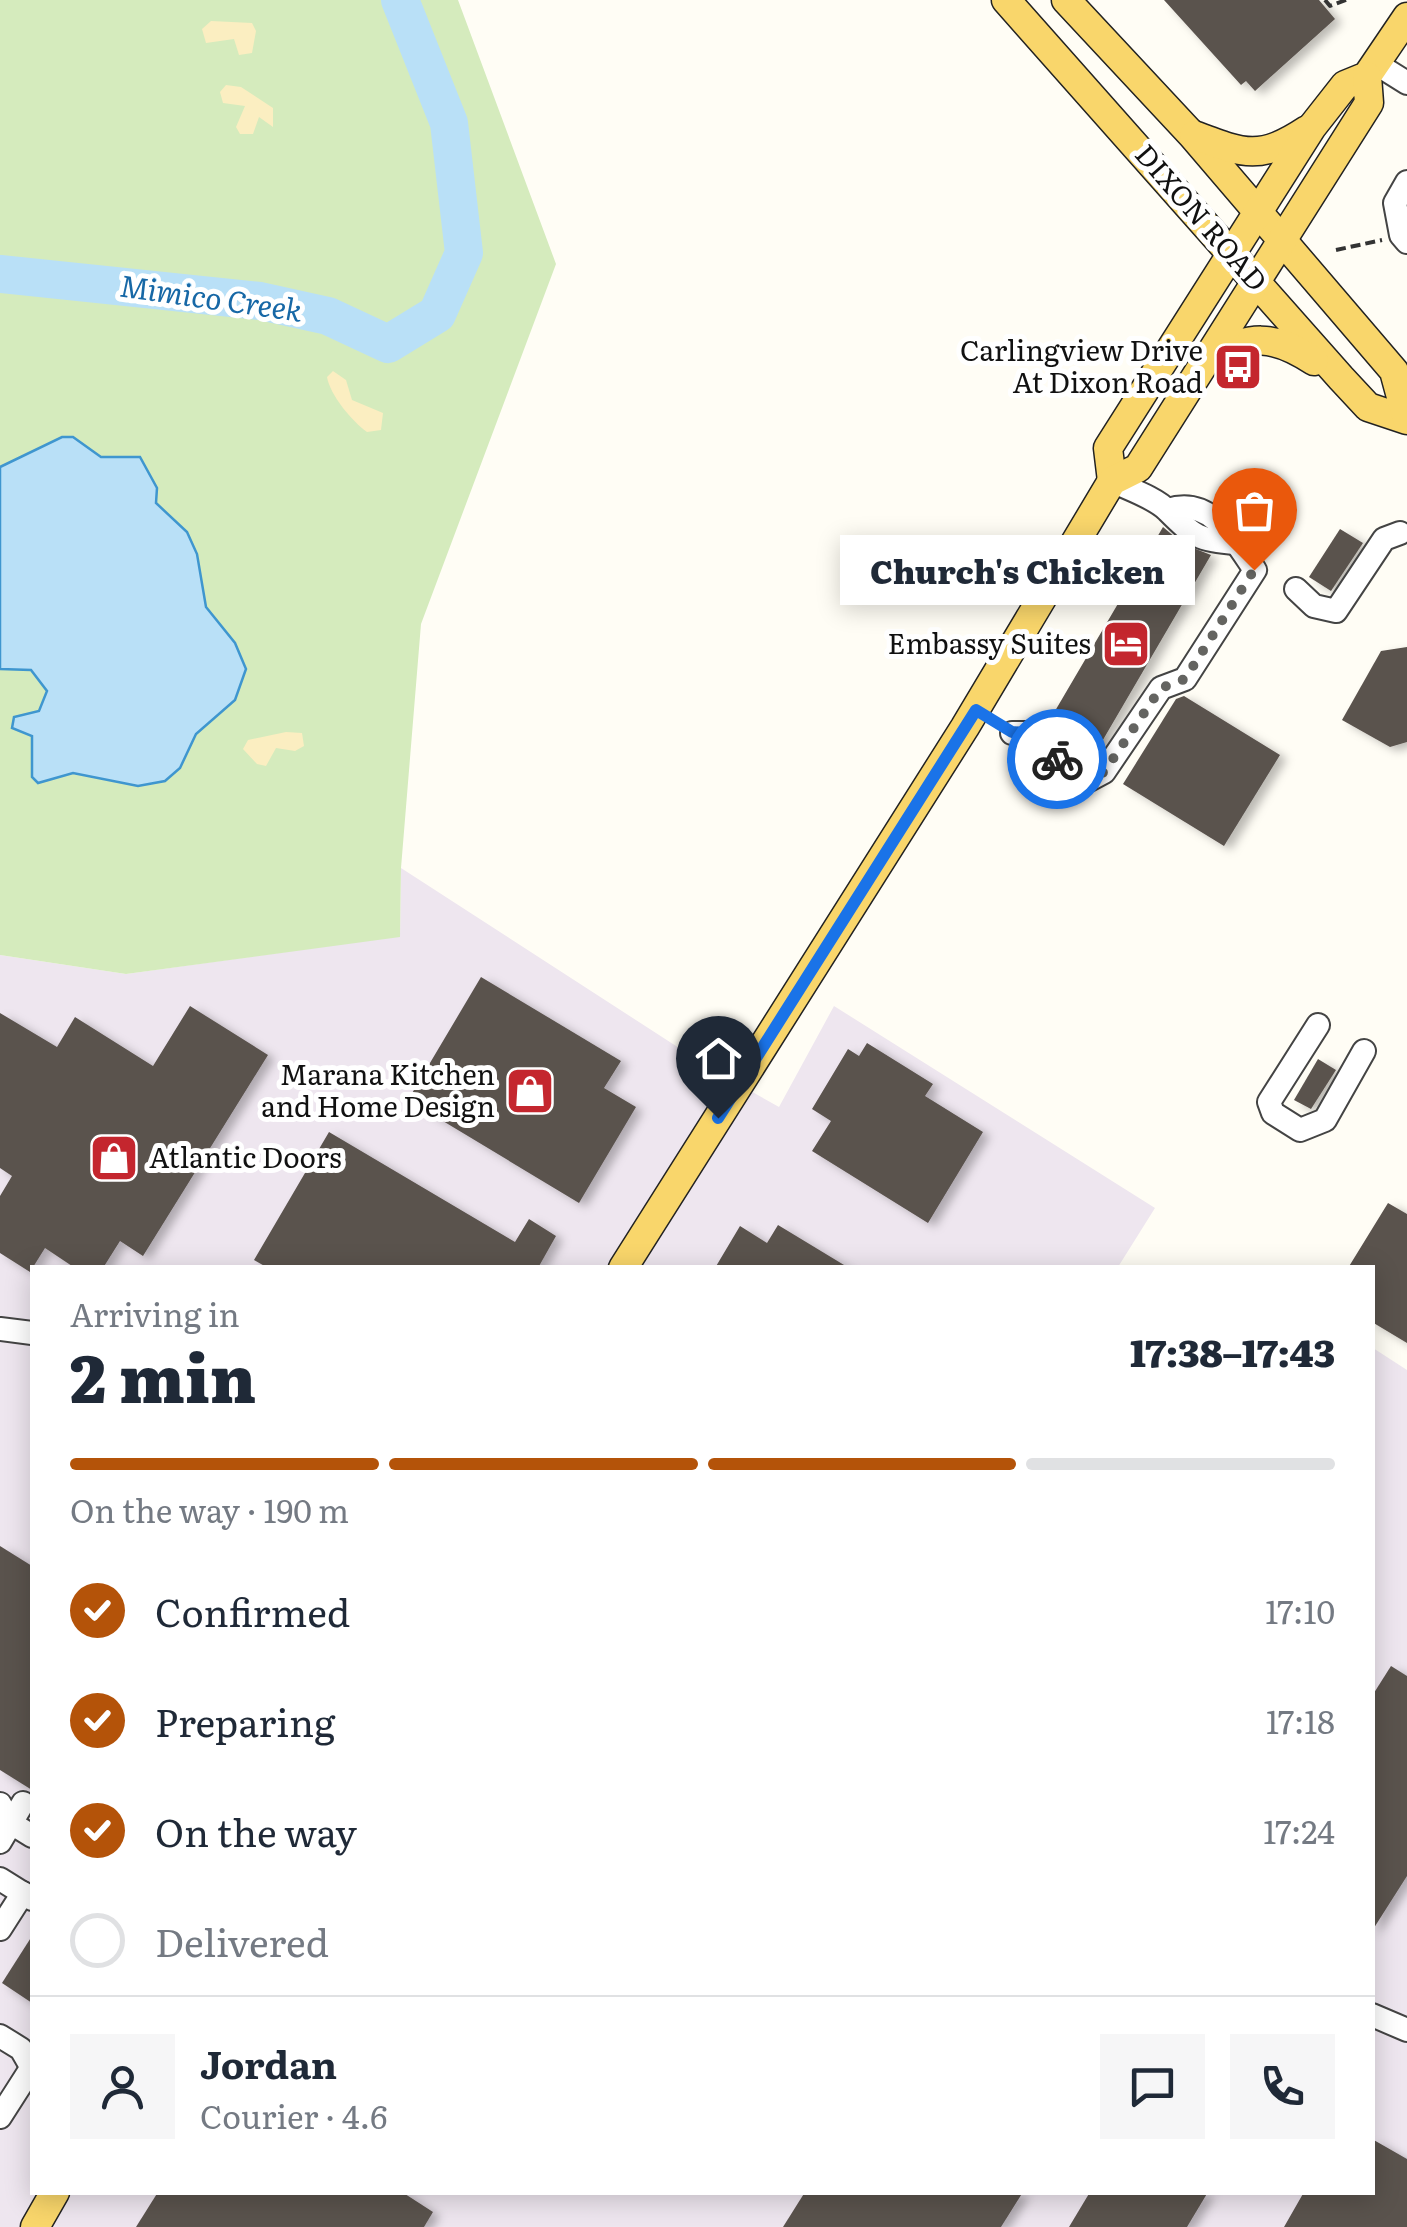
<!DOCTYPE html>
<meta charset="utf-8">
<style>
:root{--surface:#fff;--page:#f6f6f7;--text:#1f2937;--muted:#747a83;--line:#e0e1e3;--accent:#b45309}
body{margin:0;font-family:Literata,serif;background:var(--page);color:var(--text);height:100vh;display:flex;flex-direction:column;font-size:38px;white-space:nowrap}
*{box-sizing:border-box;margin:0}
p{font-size:32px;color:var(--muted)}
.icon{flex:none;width:55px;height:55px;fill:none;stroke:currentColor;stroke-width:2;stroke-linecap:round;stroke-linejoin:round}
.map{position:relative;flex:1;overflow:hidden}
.side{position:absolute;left:30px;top:1265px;width:1345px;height:930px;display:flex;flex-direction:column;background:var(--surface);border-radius:0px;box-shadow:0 5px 25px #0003}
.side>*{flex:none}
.pin{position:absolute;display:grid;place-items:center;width:85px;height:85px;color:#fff;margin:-102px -42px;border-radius:50% 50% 50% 0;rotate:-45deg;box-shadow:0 0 10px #0007}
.pin .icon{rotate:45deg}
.courier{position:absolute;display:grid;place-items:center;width:100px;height:100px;margin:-50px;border:8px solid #1a73e8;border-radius:50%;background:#fff;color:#222;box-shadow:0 2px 12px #0007}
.bubble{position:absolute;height:70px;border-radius:0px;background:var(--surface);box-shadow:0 5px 25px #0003;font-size:32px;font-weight:800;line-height:70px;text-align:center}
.head em{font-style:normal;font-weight:800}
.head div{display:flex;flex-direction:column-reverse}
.head{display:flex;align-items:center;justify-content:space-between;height:170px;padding:0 40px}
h1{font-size:65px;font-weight:800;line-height:75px}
.bar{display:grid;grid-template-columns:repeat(4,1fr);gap:15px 10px;align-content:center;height:120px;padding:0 40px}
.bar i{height:12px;border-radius:8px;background:var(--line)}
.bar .on{background:var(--accent)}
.bar p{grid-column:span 4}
.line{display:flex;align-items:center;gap:25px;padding:0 40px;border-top:2px solid var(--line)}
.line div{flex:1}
.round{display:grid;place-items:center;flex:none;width:105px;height:105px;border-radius:0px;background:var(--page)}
ol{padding:0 40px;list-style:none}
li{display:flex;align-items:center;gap:30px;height:110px}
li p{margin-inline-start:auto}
li .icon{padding:10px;border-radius:50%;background:var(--accent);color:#fff;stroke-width:4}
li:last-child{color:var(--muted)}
li i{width:55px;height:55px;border:5px solid var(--line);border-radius:50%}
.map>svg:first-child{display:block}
.industrial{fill:#eee6ef}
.green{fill:#d5ebbd}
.sand{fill:#fbeec1}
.water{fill:#b9e0f7;stroke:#3f96cf;stroke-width:2.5}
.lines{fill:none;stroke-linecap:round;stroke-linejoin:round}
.river{stroke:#b9e0f7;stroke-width:38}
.building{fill:#5a524d;filter:url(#shadow)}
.minor-casing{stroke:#444;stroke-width:26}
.major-casing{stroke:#222;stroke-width:31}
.path{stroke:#333;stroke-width:4;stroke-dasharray:10 5;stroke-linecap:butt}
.minor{stroke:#fff;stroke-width:22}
.major{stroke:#f9d66b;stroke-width:28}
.done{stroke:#646461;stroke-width:10;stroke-dasharray:0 18}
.route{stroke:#1a73e8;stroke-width:12}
.labels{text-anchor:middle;stroke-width:10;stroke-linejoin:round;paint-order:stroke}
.street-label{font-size:28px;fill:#111;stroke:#fff}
.poi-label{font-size:28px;fill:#111;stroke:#fff;text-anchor:end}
.water-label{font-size:30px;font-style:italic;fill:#1768a6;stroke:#fff}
</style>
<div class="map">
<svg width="1407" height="2227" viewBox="0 0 1407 2227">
<defs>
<filter id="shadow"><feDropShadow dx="7" dy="4" stdDeviation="5" flood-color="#0004"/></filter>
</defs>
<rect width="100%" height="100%" fill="#fffdf5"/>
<path class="industrial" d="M401,868L710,1068L779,1107L834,1006L1155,1208L1118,1267L32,1268V2192H1372L1373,1348L1407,1370V2227H0V955L126,974L400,936Z"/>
<path class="green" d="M0,0H458L556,264L421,624L401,868L400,937L126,974L0,955Z"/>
<g class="sand">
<path d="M211,21L252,23L256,31L252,53L239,55L234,39L206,43L202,29Z"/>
<path d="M226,85L241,87L273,108V127L259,117L253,134H240L236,127L245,106L223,103L220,92Z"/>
<path d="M333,371L346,380L352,400L383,413L381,430L367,432C352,421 330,395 327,377Z"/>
<path d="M286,732L302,733L304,746L295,751L276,748L266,766L257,764L243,749L248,740Z"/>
</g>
<path class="water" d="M62,437H73L101,457H140L157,488L156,503L187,532L197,554L206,607L235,643L246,669L235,700L196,734L180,768L165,781L138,786L73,773L38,783L32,777V736L12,728L14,717L39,711L47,691L31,670L0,669V467Z"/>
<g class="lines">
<path class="river" d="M0,274L260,301L328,316L388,344L437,314L464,253L449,123L400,0"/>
</g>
<g class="building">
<path d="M1164,0H1319L1335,19L1255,91L1246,81L1241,85Z"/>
<path d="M1163,527L1183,544L1211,555L1090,762L1045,728Z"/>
<path d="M1340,529L1363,543L1331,591L1309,577Z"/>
<path d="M1407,647V742L1390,747L1342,720L1381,651Z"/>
<path d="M1184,696L1280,755L1224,846L1123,784L1176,699Z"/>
<path d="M481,977L621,1061L604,1088L636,1107L579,1203L408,1100Z"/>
<path d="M190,1006L268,1055L143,1256L120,1241L103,1268H75L45,1248L30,1272L0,1253V1196L12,1176L0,1168V1013L57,1047L75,1017L153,1066Z"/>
<path d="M867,1043L933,1084L925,1096L983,1132L928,1223L812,1151L831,1121L812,1109L848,1049L859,1056Z"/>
<path d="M1318,1059L1336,1070L1311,1109L1294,1100Z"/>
<path d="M329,1132L515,1242L529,1219L556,1236L538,1268H268L254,1260Z"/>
<path d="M1388,1203L1407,1214V1343L1372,1322V1268H1348Z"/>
<path d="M778,1225L849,1268H715L740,1226L767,1243Z"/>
<path d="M0,1546L32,1566V1790L0,1770Z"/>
<path d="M1391,1666L1407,1676V1876L1372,1931V1696Z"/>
<path d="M32,1936V2003L2,1983Z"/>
<path d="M1372,2139L1407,2159V2227H1284L1304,2192H1372Z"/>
<path d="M158,2192H402L433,2212L424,2227H136Z"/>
<path d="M805,2192H1023L1001,2227H783Z"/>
<path d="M1090,2192H1208L1187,2227H1069Z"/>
</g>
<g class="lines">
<g class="minor-casing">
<g id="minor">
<path d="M1375,63L1407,83"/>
<path d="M1407,182L1395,203L1401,235L1407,242"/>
<path d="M1112,481C1129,489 1156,498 1168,511C1193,536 1200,541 1236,543"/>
<path d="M1296,589L1314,606L1336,611L1384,539L1400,533"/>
<path d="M1012,733H1026L1089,780L1104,772L1161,688L1185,679L1255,570C1233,538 1210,496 1168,510"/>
<path d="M1318,1025L1269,1102L1273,1113L1300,1130L1325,1120L1364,1051"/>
<path d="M0,1329L32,1333"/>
<path d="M0,1804L11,1823L32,1836"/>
<path d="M0,1842L23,1803"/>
<path d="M0,1879L32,1899"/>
<path d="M0,1929L23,1893"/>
<path d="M1372,2015L1407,2030"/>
<path d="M0,2036L21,2049L32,2068"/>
<path d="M0,2117L32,2067"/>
</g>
</g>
<g class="major-casing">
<g id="major">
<path d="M1006,0L1341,378L1368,407L1407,420"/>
<path d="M1066,0L1192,135L1394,371L1407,419"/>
<path d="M1194,135C1244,154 1260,161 1307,130"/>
<path d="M1207,357C1252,336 1271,333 1314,361"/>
<path d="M1112,481L1108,448L1312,127L1345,85L1367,76L1407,17"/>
<path d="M623,1268L965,727L1112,481L1138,468L1369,103L1367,76"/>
<path d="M35,2227L55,2192"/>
</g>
</g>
<g class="path">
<path d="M1325,0L1330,6L1346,0"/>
<path d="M1336,250L1382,240"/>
</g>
<use href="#minor" class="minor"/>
<use href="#major" class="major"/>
</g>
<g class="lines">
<path class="done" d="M1057,759L1089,780L1104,772L1161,688L1185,679L1254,570"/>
<path class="route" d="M718,1118L976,710L1012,732L1026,733L1057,759"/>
</g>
<defs>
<g id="bus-square" transform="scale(2.5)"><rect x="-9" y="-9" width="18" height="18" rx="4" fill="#c4262e" stroke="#fff"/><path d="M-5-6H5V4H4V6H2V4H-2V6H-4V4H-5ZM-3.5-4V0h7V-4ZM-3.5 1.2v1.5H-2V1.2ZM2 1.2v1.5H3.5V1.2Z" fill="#fff"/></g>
<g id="hotel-square" transform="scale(2.5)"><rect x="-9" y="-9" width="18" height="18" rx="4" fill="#c4262e" stroke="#fff"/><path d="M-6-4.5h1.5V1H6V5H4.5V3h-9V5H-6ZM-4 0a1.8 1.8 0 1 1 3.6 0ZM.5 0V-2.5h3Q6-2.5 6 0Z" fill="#fff"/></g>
<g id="shop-square" transform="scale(2.5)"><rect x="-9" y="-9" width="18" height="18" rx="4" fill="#c4262e" stroke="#fff"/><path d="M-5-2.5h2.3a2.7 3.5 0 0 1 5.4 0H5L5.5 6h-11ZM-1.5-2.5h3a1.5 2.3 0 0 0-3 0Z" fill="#fff"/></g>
</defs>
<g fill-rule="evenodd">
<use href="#bus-square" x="1238" y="367"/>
<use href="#hotel-square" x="1126" y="644"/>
<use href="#shop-square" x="530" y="1091"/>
<use href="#shop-square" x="114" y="1158"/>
</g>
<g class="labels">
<g class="street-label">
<text transform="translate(1201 218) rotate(49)" y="10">DIXON ROAD</text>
</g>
<g class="poi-label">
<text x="1203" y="361">Carlingview Drive<tspan x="1203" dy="32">At Dixon Road</tspan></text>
<text x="1091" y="654">Embassy Suites</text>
<text x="495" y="1085">Marana Kitchen<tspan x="495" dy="32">and Home Design</tspan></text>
<text x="149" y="1168" text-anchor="start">Atlantic Doors</text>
</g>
<g class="water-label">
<text transform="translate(211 299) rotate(8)" y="10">Mimico Creek</text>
</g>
</g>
</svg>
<div class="pin" style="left:1254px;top:570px;background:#ea580c"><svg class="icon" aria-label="bag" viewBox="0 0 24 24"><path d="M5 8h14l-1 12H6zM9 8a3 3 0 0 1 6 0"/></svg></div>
<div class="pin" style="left:718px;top:1118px;background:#1f2937"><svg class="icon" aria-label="home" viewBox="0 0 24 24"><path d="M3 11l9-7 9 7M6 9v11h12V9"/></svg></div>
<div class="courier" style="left:1057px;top:759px"><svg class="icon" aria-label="bike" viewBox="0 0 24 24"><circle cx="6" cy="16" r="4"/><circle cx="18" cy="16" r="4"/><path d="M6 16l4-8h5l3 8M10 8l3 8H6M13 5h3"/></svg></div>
<div class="bubble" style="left:840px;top:535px;width:355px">Church's Chicken</div>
<section class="side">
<div class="head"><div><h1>2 min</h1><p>Arriving in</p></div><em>17:38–17:43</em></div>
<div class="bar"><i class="on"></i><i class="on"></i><i class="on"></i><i></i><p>On the way · 190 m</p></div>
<ol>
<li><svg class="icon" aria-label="check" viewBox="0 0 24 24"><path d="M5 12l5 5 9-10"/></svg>Confirmed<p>17:10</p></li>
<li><svg class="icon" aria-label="check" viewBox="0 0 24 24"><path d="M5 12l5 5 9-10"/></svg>Preparing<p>17:18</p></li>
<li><svg class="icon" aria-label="check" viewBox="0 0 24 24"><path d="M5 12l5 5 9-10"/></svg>On the way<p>17:24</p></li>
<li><i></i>Delivered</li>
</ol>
<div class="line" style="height:180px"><a class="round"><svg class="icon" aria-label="person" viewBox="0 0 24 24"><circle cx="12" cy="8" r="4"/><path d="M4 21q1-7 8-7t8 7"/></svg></a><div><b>Jordan</b><p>Courier · 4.6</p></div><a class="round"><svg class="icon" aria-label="chat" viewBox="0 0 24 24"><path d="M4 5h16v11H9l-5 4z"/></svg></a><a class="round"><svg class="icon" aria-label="phone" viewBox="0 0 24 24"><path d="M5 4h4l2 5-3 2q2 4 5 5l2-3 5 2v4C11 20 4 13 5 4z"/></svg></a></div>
</section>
</div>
